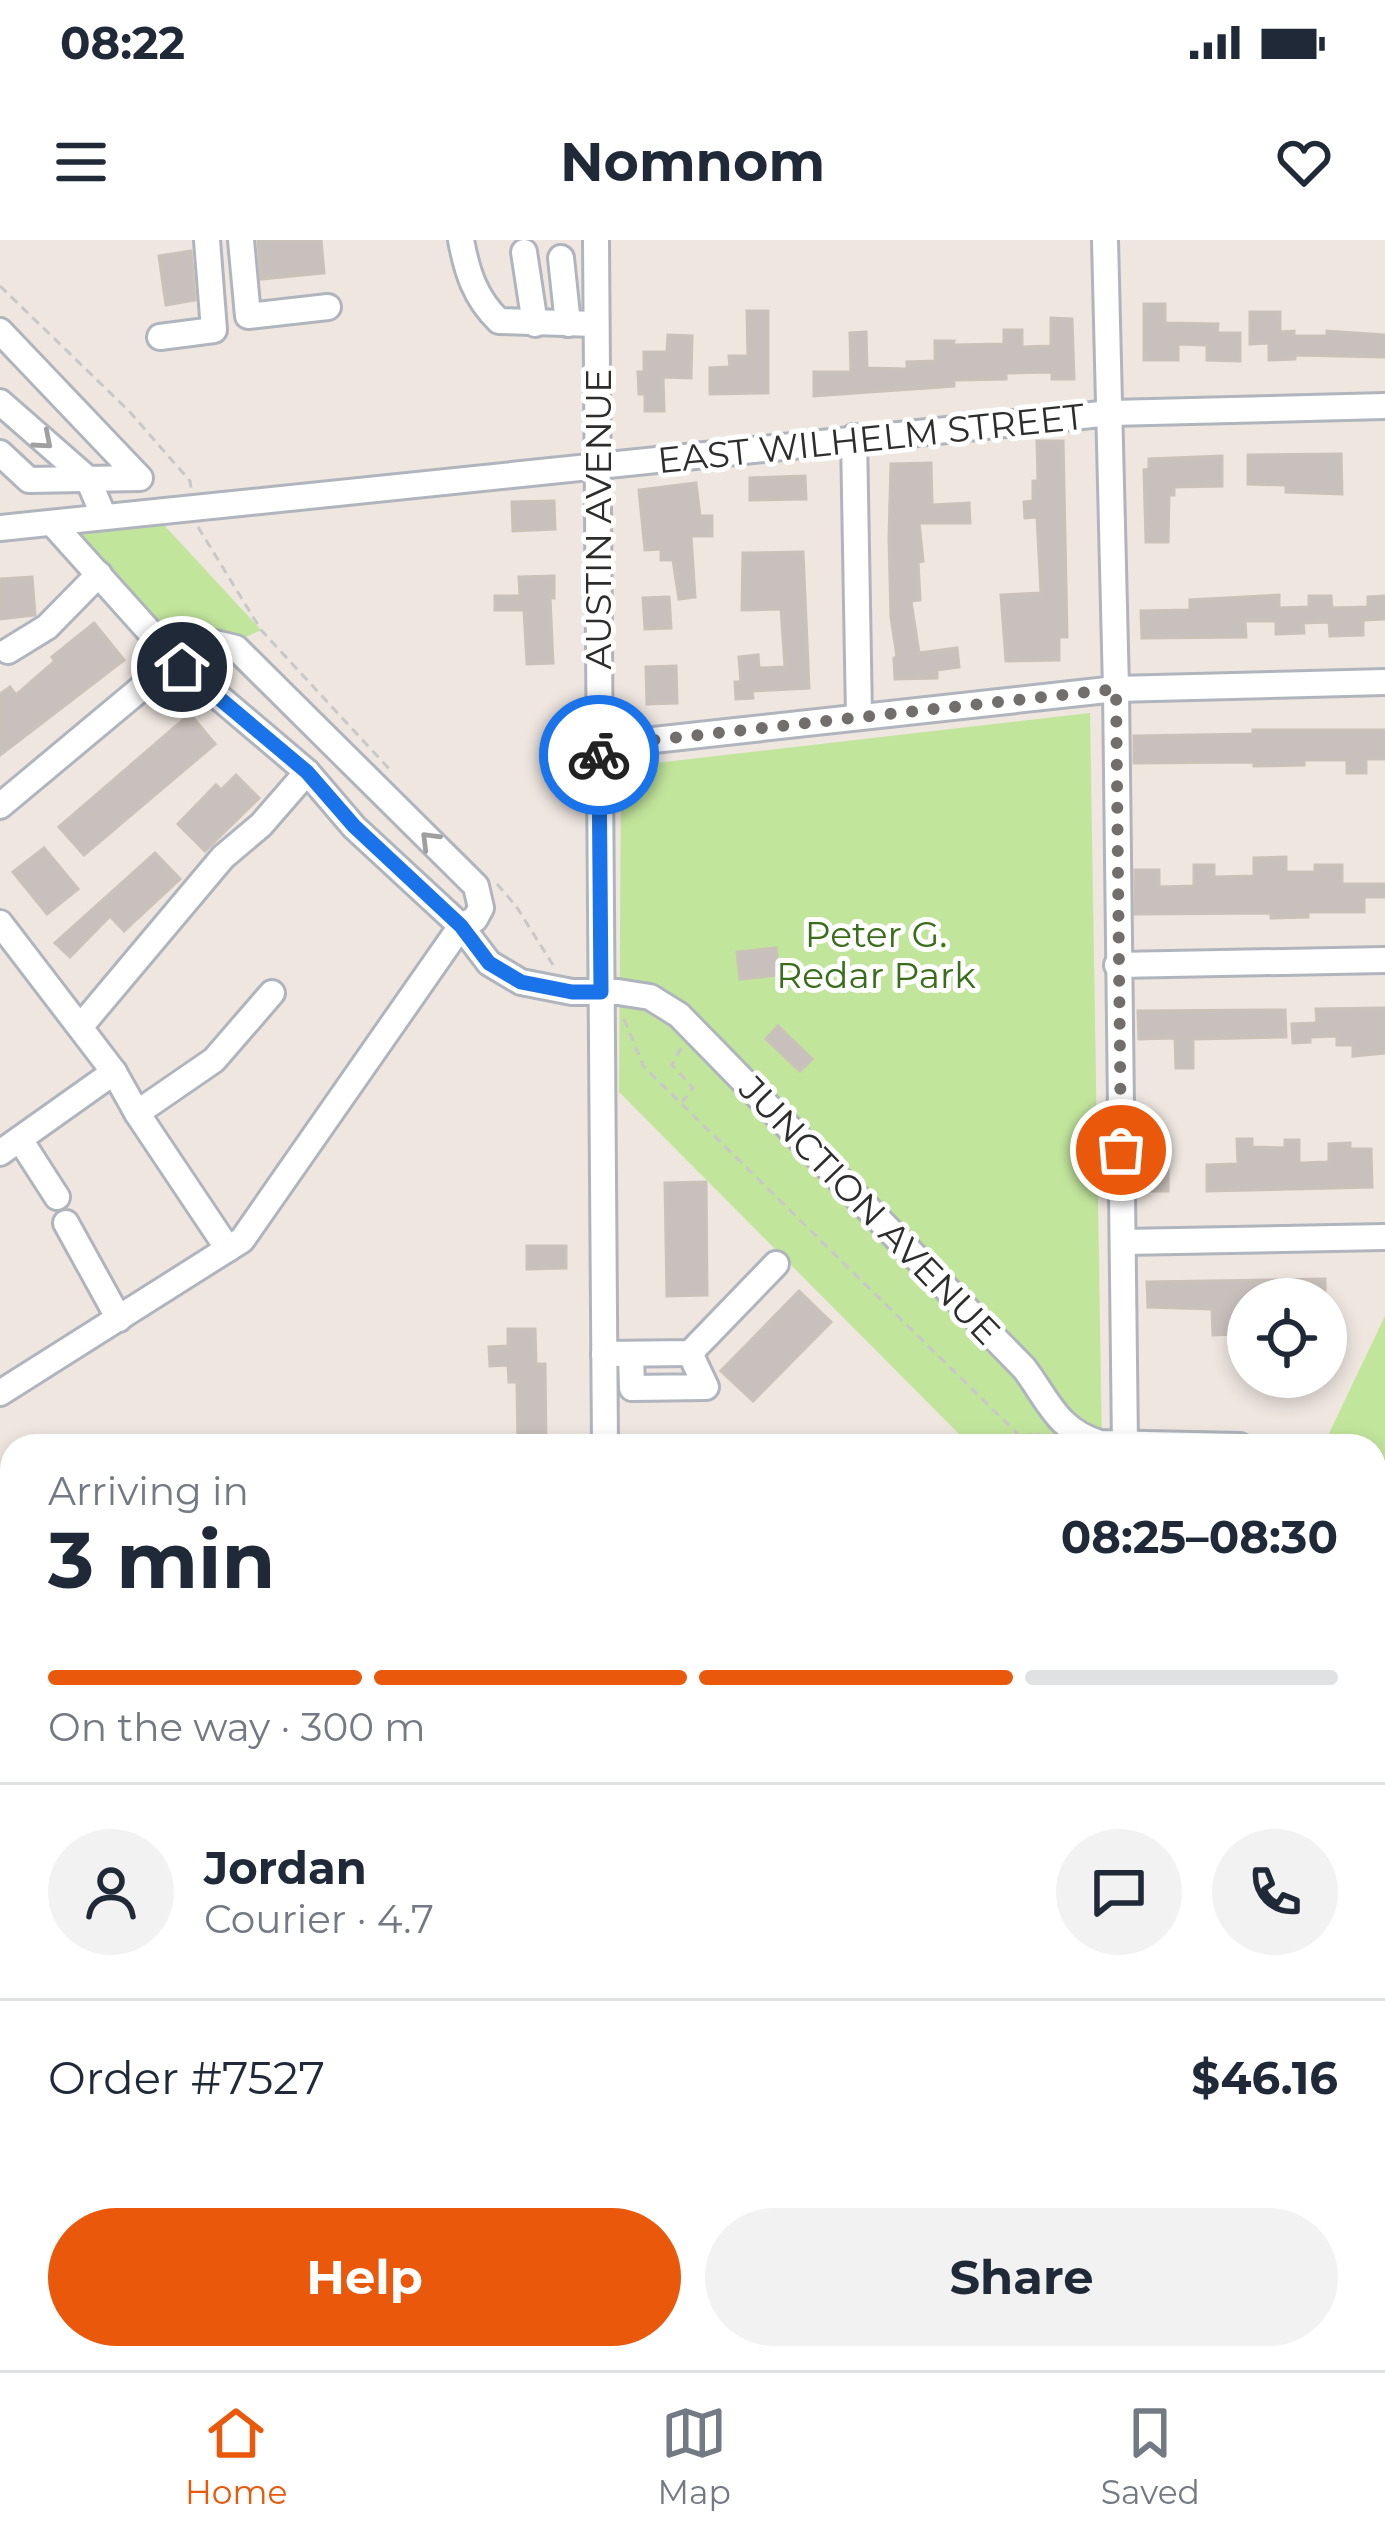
<!DOCTYPE html>
<meta charset="utf-8">
<style>
:root{--surface:#fff;--page:#f2f2f3;--text:#1f2937;--muted:#747a83;--line:#e0e1e3;--accent:#ea580c}
body{margin:0;font-family:Montserrat,sans-serif;background:var(--page);color:var(--text);height:100vh;display:flex;flex-direction:column;font-size:45px;white-space:nowrap}
*{box-sizing:border-box;margin:0}
p{font-size:39px;color:var(--muted)}
.icon{flex:none;width:66px;height:66px;fill:none;stroke:currentColor;stroke-width:2;stroke-linecap:round;stroke-linejoin:round}
.map{position:relative;flex:1;overflow:hidden}
.panel{position:absolute;left:0px;top:1194px;width:1386px;height:936px;display:flex;flex-direction:column;background:var(--surface);border-radius:36px 36px 0 0;box-shadow:0 6px 18px #0003}
.panel>*{flex:none}
.tools{position:absolute;left:1227px;top:1038px;display:grid;gap:24px}
.tools a{display:grid;place-items:center;width:120px;height:120px;border-radius:50%;background:var(--surface);box-shadow:0 6px 18px #0003;font-size:60px}
.pin{position:absolute;display:grid;place-items:center;width:102px;height:102px;color:#fff;margin:-51px;border:6px solid #fff;border-radius:50%;box-shadow:0 3px 12px #0007}
.courier{position:absolute;display:grid;place-items:center;width:120px;height:120px;margin:-60px;border:9px solid #1a73e8;border-radius:50%;background:#fff;color:#222;box-shadow:0 3px 15px #0007}
.summary em{font-style:normal;font-weight:700}
.summary div{display:flex;flex-direction:column-reverse}
.summary{display:flex;align-items:center;justify-content:space-between;height:204px;padding:0 48px}
h1{font-size:78px;font-weight:700;line-height:90px}
.bar{display:grid;grid-template-columns:repeat(4,1fr);gap:18px 12px;align-content:center;height:144px;padding:0 48px}
.bar i{height:15px;border-radius:9px;background:var(--line)}
.bar .active{background:var(--accent)}
.bar p{grid-column:span 4}
.line{display:flex;align-items:center;gap:30px;padding:0 48px;border-top:3px solid var(--line)}
.line div{flex:1}
.round{display:grid;place-items:center;flex:none;width:126px;height:126px;border-radius:63px;background:var(--page)}
.primary-button{display:flex;gap:24px;margin-top:auto;padding:24px 48px}
.primary-button a{flex:1;height:138px;border-radius:72px;background:var(--accent);color:#fff;font-size:48px;font-weight:700;line-height:138px;text-align:center}
.primary-button a+a{background:var(--page);color:var(--text)}
.status{display:flex;justify-content:space-between;align-items:center;height:84px;padding:0 60px;background:var(--surface);direction:ltr}
.status svg{height:33px;fill:currentColor}
header{display:flex;justify-content:space-between;align-items:center;height:156px;padding:0 48px;background:var(--surface);font-size:54px;font-weight:700}
.dock{display:flex;justify-content:space-around;align-items:center;height:168px;border-top:3px solid var(--line);background:var(--surface);font-size:33px;color:var(--muted)}
.dock a{display:grid;justify-items:center;gap:6px}
.dock .active{color:var(--accent)}
.map>svg:first-child{display:block}
.green{fill:#c2e59c}
.building{fill:#c7c0bc;stroke:#cac1b9;stroke-width:3}
.lines{fill:none;stroke-linecap:round;stroke-linejoin:round}
.minor-tunnel{stroke:#c8c1bc;stroke-width:24;stroke-dasharray:24 12;stroke-linecap:butt}
.minor-casing{stroke:#b0b5bd;stroke-width:30}
.major-casing{stroke:#c8c8c8;stroke-width:36}
.path{stroke:#c8c8c8;stroke-width:3;stroke-dasharray:9 6;stroke-linecap:butt}
.minor{stroke:#fff;stroke-width:24}
.major{stroke:#f3b760;stroke-width:30}
.oneway{stroke:#a0a0a0}
.done{stroke:#716e6c;stroke-width:12;stroke-dasharray:0 21.6}
.route{stroke:#1a73e8;stroke-width:15}
.labels{text-anchor:middle;stroke-width:10;stroke-linejoin:round;paint-order:stroke}
.street-label{font-size:36px;fill:#2d2d2d;stroke:#fff}
.park-label{font-size:36px;fill:#3a6d1a;stroke:#fff}
</style>
<div class="status"><b>08:22</b><svg viewBox="0 0 49 12"><path d="M0 12V9h3v3zM5 12V6h3v6zM10 12V3h3v9zM15 12V0h3v12zM26 1h20v11H26zM47 4h2v5h-2z"/></svg></div>
<header><svg class="icon" aria-label="menu" viewBox="0 0 24 24"><path d="M4 6h16M4 12h16M4 18h16"/></svg>Nomnom<svg class="icon" aria-label="heart" viewBox="0 0 24 24"><path d="M12 20l-8-8c-3-5 5-10 8-4 3-6 11-1 8 4z"/></svg></header>
<div class="map">
<svg width="1385" height="2130" viewBox="0 0 1385 2130">
<rect width="100%" height="100%" fill="#efe6e0"/>
<g class="green">
<path d="M152,272L261,390L182,427L52,283Z"/>
<path d="M1090,473L1102,1206H971L619,852L621,527Z"/>
<path d="M1385,1076V1283L1374,1272V1206H1323Z"/>
</g>
<g class="building">
<path d="M321,0L324,33L261,39L258,1Z"/>
<path d="M191,11L195,60L166,65L159,16Z"/>
<path d="M1144,64H1165V83L1218,84L1217,93H1240V121L1207,120V105L1178,104V120H1144Z"/>
<path d="M747,71H768V153L710,154V128L730,127L729,116H748Z"/>
<path d="M1250,72H1280V92L1294,91V96H1327V91L1385,95V117L1295,115V119L1269,120V103L1250,104Z"/>
<path d="M1051,78L1072,79L1074,139H1052V132L1006,133V139L954,140V146L814,156V132H851L850,93L866,92L867,128L907,129V122L935,121V101H954L953,105L1004,104V90H1022V107L1051,106Z"/>
<path d="M668,95L692,96L691,138L663,137L664,171H645V154H639L638,132H644V112H667Z"/>
<path d="M1037,201H1063L1067,397H1059V420L1006,421L1001,355L1041,353L1037,277L1025,278L1024,262L1033,261V241H1038Z"/>
<path d="M1341,214L1342,254L1286,252V245L1248,244V215Z"/>
<path d="M1222,216V246L1174,247V255H1169L1168,302H1146L1144,230L1149,229V219Z"/>
<path d="M931,223L932,265L969,263L970,283H919L923,321L918,322L920,360L911,361L919,413L957,408L959,427L937,430V438L895,439L894,418L897,417L891,377L889,297L891,224Z"/>
<path d="M805,236L806,259L750,260V238Z"/>
<path d="M696,243L700,276H712V296H691L695,357L679,359L673,320H661V309L645,310L639,250Z"/>
<path d="M554,261L555,289L513,291L512,262Z"/>
<path d="M803,312L809,448L752,451L753,458L736,459L735,442H741L739,417L758,415L759,428L785,427L781,369L742,370L743,313Z"/>
<path d="M554,336V358H550L553,423L527,424L524,370H495V356H520L519,337Z"/>
<path d="M32,337L35,375L0,379V339Z"/>
<path d="M1279,355V368L1309,367V356H1331L1332,368L1368,367V357L1385,356V379L1363,380V395L1330,396L1329,382L1303,383L1304,393L1276,394V381H1245L1246,397L1142,398L1141,371L1190,370V360Z"/>
<path d="M669,357L671,388L645,389L643,358Z"/>
<path d="M94,383L124,420L0,515V454L10,447L16,455L55,421L52,417Z"/>
<path d="M676,426L677,463L647,464L646,427Z"/>
<path d="M190,474L215,504L84,615L59,587Z"/>
<path d="M1253,490H1385V519H1366V533H1347V520H1304V525L1254,526V522L1134,523V496L1253,494Z"/>
<path d="M236,535L259,558L205,611L178,584L216,545L221,550Z"/>
<path d="M44,608L78,649L47,674L13,632Z"/>
<path d="M155,613L180,639L124,691L110,676L70,717L55,703Z"/>
<path d="M1286,617V632H1315V625H1342V644H1385V657H1364V672H1308V677L1271,678V673L1135,674V630H1159V647L1194,646V625H1214V637L1254,636V618Z"/>
<path d="M776,708L779,735L740,739L737,712Z"/>
<path d="M1385,768V813L1353,816V805H1337V796L1310,797V802L1293,803L1292,784L1317,783L1316,769Z"/>
<path d="M1285,770L1286,797L1193,799V828H1176L1175,798L1139,799L1138,771Z"/>
<path d="M778,786L812,819L800,831L766,799Z"/>
<path d="M1237,899H1252V907L1285,908V900H1299V923L1329,922V904L1350,903V909H1371L1372,947L1207,951V925L1238,924Z"/>
<path d="M1163,907V924H1168V951H1141L1140,908Z"/>
<path d="M706,942L707,1055L667,1056L665,943Z"/>
<path d="M527,1006H566V1028L527,1029Z"/>
<path d="M1325,1039V1059H1248V1066H1234V1094L1213,1095L1212,1069L1148,1067L1147,1042Z"/>
<path d="M799,1051L831,1082L753,1161L721,1131Z"/>
<path d="M508,1089H535L536,1124H545L546,1206H518L517,1142H509L508,1125L490,1126L489,1107L508,1106Z"/>
</g>
<g class="lines">
<g class="minor-tunnel">
<path d="M870,2118V2130"/>
<path d="M751,2130L752,2129"/>
</g>
<g class="minor-casing">
<g id="minor">
<path d="M241,0L248,76L328,67"/>
<path d="M461,0C467,32 475,58 499,81L596,84"/>
<path d="M596,0L605,1206"/>
<path d="M1105,0L1116,449L1125,1205"/>
<path d="M524,12L535,84"/>
<path d="M561,18L568,84"/>
<path d="M0,91L140,238L29,240L0,213"/>
<path d="M160,97L214,90L207,0"/>
<path d="M0,162L88,239L104,277"/>
<path d="M854,197L859,476"/>
<path d="M52,283L175,420L307,532L354,587L461,686L489,723L521,742L572,752H618L650,757L679,775L1024,1128C1049,1161 1057,1190 1100,1203L1240,1206"/>
<path d="M0,288L1111,173L1385,166"/>
<path d="M8,411L47,387L99,334"/>
<path d="M599,506L1116,449L1385,442"/>
<path d="M0,566L175,420"/>
<path d="M0,683L114,832L137,873L228,1009"/>
<path d="M1117,725L1385,720"/>
<path d="M81,786L223,617L261,585L307,532"/>
<path d="M137,873L214,820L272,753"/>
<path d="M21,901L57,957"/>
<path d="M0,913L114,832"/>
<path d="M66,983L119,1079"/>
<path d="M1123,1002L1385,997"/>
<path d="M604,1114L690,1113L776,1024"/>
<path d="M631,1114L632,1148L706,1147L690,1113"/>
<path d="M0,1153L242,1000L461,686L475,679L481,668L476,646L236,408L215,403L182,427"/>
<path d="M1374,1298L1385,1309"/>
<path d="M0,1775L12,1782"/>
<path d="M611,2118V2130"/>
<path d="M673,2118L674,2130"/>
<path d="M771,2118L804,2130"/>
<path d="M890,2118V2130"/>
<path d="M727,2119L728,2118"/>
<path d="M527,2130L540,2118"/>
</g>
</g>
<g class="major-casing">
<g id="major">
<path d="M0,1894L12,1901"/>
<path d="M0,1957L12,1965"/>
<path d="M284,2118L307,2130"/>
<path d="M405,2118L429,2130"/>
</g>
</g>
<g class="path">
<path d="M0,46L129,171L190,241L191,248"/>
<path d="M198,287L261,390L392,532"/>
<path d="M497,644L516,666L553,725"/>
<path d="M624,779L644,827L1030,1206"/>
<path d="M681,808L672,825L693,848L682,862"/>
<path d="M1024,1198L1035,1192L1056,1206"/>
<path d="M1374,1533L1385,1543"/>
</g>
<use href="#minor" class="minor"/>
<use href="#major" class="major"/>
</g>
<defs><path id="oneway-chevron" d="M-2-3.5L2.5 0L-2 3.5" fill="none" stroke-width="1.6" stroke-linecap="round" stroke-linejoin="round" transform="scale(3)"/></defs>
<g class="oneway">
<use href="#oneway-chevron" transform="translate(44 201) rotate(41)"/>
<use href="#oneway-chevron" transform="translate(429 600) rotate(-135)"/>
</g>
<g class="lines">
<path class="done" d="M599,515V506L1116,449L1121,910"/>
<path class="route" d="M182,427L307,532L354,586L461,686L489,723L521,742L572,752H601L599,515"/>
</g>
<g class="labels">
<g class="street-label">
<text transform="translate(871 198) rotate(-6)" y="13">EAST WILHELM STREET</text>
<text transform="translate(598 279) rotate(-90)" y="13">AUSTIN AVENUE</text>
<text transform="translate(870 970) rotate(46)" y="13">JUNCTION AVENUE</text>
</g>
<g class="park-label">
<text x="876" y="707">Peter G.<tspan x="876" dy="41">Redar Park</tspan></text>
</g>
</g>
</svg>
<div class="tools">
<a><svg class="icon" aria-label="locate" viewBox="0 0 24 24"><circle cx="12" cy="12" r="6"/><path d="M12 2v4M12 18v4M2 12h4M18 12h4"/></svg></a>
</div>
<div class="pin" style="left:1121px;top:910px;background:#ea580c"><svg class="icon" aria-label="bag" viewBox="0 0 24 24"><path d="M5 8h14l-1 12H6zM9 8a3 3 0 0 1 6 0"/></svg></div>
<div class="pin" style="left:182px;top:427px;background:#1f2937"><svg class="icon" aria-label="home" viewBox="0 0 24 24"><path d="M3 11l9-7 9 7M6 9v11h12V9"/></svg></div>
<div class="courier" style="left:599px;top:515px"><svg class="icon" aria-label="bike" viewBox="0 0 24 24"><circle cx="6" cy="16" r="4"/><circle cx="18" cy="16" r="4"/><path d="M6 16l4-8h5l3 8M10 8l3 8H6M13 5h3"/></svg></div>
<section class="panel">
<div class="summary"><div><h1>3 min</h1><p>Arriving in</p></div><em>08:25–08:30</em></div>
<div class="bar"><i class="active"></i><i class="active"></i><i class="active"></i><i></i><p>On the way · 300 m</p></div>
<div class="line" style="height:216px"><a class="round"><svg class="icon" aria-label="person" viewBox="0 0 24 24"><circle cx="12" cy="8" r="4"/><path d="M4 21q1-7 8-7t8 7"/></svg></a><div><b>Jordan</b><p>Courier · 4.7</p></div><a class="round"><svg class="icon" aria-label="chat" viewBox="0 0 24 24"><path d="M4 5h16v11H9l-5 4z"/></svg></a><a class="round"><svg class="icon" aria-label="phone" viewBox="0 0 24 24"><path d="M5 4h4l2 5-3 2q2 4 5 5l2-3 5 2v4C11 20 4 13 5 4z"/></svg></a></div>
<div class="line" style="height:156px"><div>Order #7527</div><b>$46.16</b></div>
<div class="primary-button"><a>Help</a><a>Share</a></div>
</section>
</div>
<nav class="dock">
<a class="active"><svg class="icon" aria-label="home" viewBox="0 0 24 24"><path d="M3 11l9-7 9 7M6 9v11h12V9"/></svg>Home</a>
<a><svg class="icon" aria-label="map" viewBox="0 0 24 24"><path d="M3 6l6-2 6 2 6-2v14l-6 2-6-2-6 2zM9 4v14M15 6v14"/></svg>Map</a>
<a><svg class="icon" aria-label="saved" viewBox="0 0 24 24"><path d="M7 4h10v16l-5-4-5 4z"/></svg>Saved</a>
</nav>
